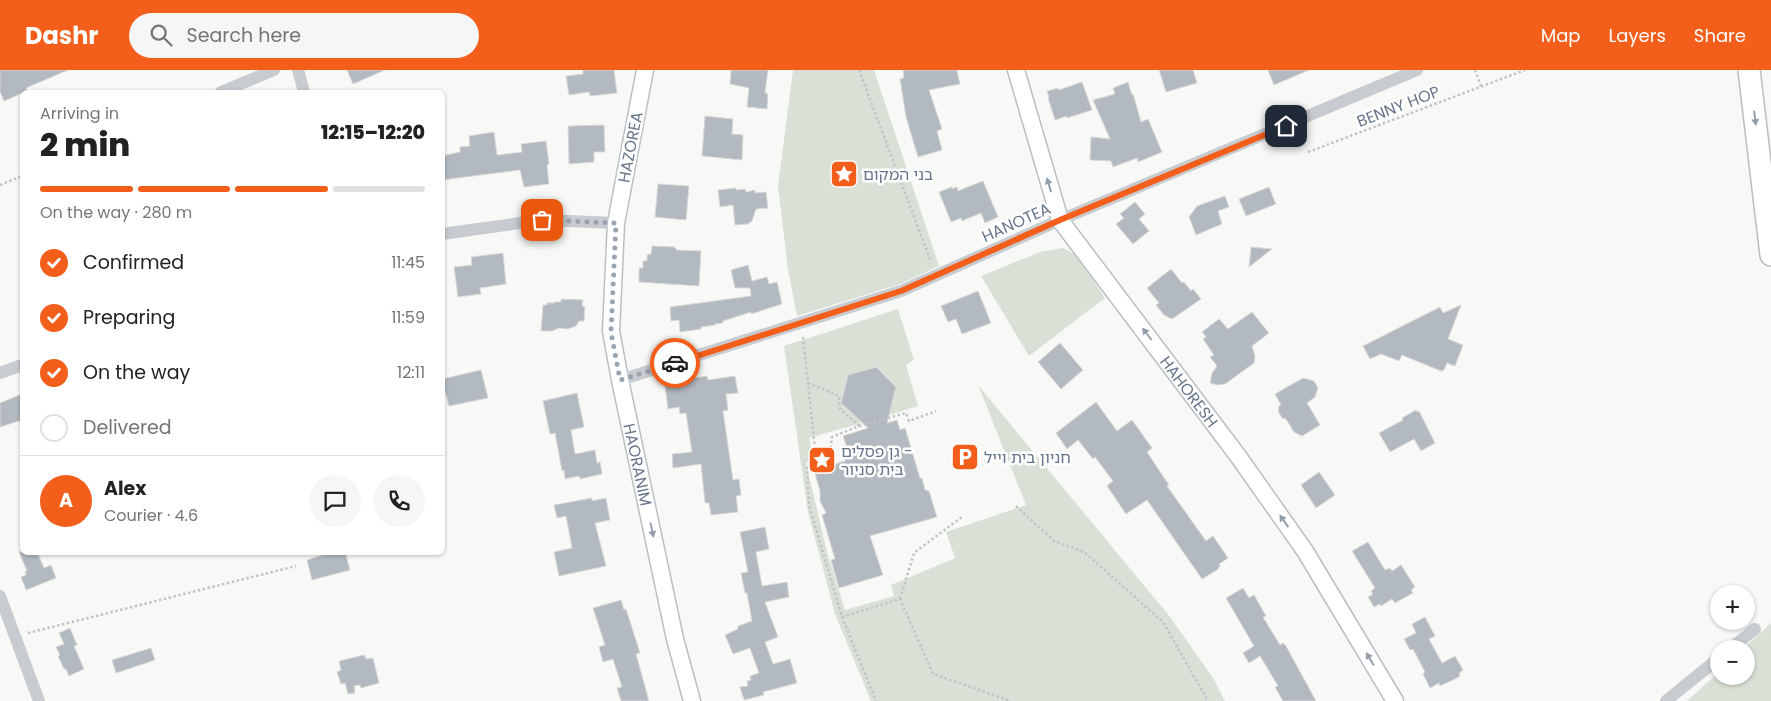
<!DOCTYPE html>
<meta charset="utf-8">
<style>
:root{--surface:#fff;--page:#f6f6f6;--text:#222;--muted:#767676;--line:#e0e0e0;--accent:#f35f1b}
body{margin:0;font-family:Poppins,"Noto Sans Hebrew",sans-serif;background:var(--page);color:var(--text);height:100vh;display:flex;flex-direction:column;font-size:19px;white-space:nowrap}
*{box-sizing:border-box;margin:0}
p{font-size:16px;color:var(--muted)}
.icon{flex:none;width:28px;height:28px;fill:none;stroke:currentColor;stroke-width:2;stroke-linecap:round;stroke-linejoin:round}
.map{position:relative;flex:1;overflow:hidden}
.sheet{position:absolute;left:20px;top:20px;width:425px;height:465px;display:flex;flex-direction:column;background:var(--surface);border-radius:8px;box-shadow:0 1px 4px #0004}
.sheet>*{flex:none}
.tools{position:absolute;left:1710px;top:515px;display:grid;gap:10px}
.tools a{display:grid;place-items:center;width:45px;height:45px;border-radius:50%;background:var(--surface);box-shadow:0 1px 4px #0004;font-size:25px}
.pin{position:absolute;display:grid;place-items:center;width:42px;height:42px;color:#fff;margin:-21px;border-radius:10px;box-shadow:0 2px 8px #0006}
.courier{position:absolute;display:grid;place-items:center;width:50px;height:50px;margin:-25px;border:4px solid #f35f1b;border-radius:50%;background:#fff;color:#222;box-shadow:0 1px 6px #0007}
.headline em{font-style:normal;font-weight:800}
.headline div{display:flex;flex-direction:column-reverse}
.headline{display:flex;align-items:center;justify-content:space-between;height:85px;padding:0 20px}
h1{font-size:32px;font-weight:800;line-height:38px}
.bar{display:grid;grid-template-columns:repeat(4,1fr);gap:8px 5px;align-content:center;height:60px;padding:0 20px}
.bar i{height:6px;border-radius:4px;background:var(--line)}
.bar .current{background:var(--accent)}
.bar p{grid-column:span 4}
.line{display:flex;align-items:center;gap:12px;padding:0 20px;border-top:1px solid var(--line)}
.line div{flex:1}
.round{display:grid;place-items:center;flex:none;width:52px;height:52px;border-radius:26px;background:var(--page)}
ol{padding:0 20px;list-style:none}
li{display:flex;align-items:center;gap:15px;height:55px}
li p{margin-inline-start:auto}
li .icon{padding:5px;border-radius:50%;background:var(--accent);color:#fff;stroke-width:4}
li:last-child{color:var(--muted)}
li i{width:28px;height:28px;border:2px solid var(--line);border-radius:50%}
header{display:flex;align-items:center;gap:30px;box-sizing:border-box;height:70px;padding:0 25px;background:var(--accent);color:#fff}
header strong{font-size:24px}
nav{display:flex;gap:28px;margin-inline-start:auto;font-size:18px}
.search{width:350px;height:45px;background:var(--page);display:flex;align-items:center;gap:12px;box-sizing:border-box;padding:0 18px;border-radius:28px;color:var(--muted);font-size:19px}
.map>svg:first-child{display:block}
.green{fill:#d9e1d6}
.building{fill:#b2b9c1;stroke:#dadad8}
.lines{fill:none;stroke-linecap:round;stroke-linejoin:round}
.secondary-casing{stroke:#babfc4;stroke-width:19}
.highway-casing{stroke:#babdc1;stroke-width:24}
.path{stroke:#c1c3c6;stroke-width:2.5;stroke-dasharray:2.5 2.5;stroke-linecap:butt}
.street{stroke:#c8ccd0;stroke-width:12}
.secondary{stroke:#fff;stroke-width:16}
.highway{stroke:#fff;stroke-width:21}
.oneway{fill:#939fad}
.done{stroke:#98a4b0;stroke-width:5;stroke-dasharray:0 9}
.route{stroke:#f35f1b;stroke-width:6}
.labels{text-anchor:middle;stroke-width:5;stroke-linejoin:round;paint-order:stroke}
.street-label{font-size:16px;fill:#65768a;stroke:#fff}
.poi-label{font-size:16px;fill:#65768a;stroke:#fff;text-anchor:start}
</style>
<header>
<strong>Dashr</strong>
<div class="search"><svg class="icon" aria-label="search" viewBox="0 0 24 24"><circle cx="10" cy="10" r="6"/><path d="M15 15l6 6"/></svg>Search here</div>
<nav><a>Map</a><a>Layers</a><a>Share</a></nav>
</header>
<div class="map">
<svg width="1771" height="631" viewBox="0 0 1771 631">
<rect width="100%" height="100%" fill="#f8f9f6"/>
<g class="green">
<path d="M793,0H874L939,196L900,214L797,246L788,200L778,116Z"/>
<path d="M1063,178L1076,185L1105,228L1029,286L981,206L1040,182Z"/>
<path d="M898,239L914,290L906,295L918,336L889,345L896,317L876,297L841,333L862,353L809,368L814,390L806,393L827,482L845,540L894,526L891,515L955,488L946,462L1026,435L978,315L1171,548L1213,608L1225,631H871L835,544L808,442L784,276Z"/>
<path d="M1771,553V631H1687L1719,602V606H1746V579H1743Z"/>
</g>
<g class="building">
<path d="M0,0H68L26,18L27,21L4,31L0,22Z"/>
<path d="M347,0H385L353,14Z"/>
<path d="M583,0H614L617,23L590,26L589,22L569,25L566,6L583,4Z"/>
<path d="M731,0H768L765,23L768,24L767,39L747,37L749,18L730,14Z"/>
<path d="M903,0H957L960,14L929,20L942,59L937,61L942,80L918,87L906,47L900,9L904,8Z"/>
<path d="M1159,0H1193L1197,13L1166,22Z"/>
<path d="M1268,0H1309L1274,15Z"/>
<path d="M1082,12L1092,40L1067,48V46L1055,50L1048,28H1049L1047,21L1058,18L1059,20Z"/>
<path d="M1128,12L1132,25L1133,24L1141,52L1148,49L1162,82L1138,92L1137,88L1113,97L1111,91L1090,90L1091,67L1110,69L1093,30L1115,24L1113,18Z"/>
<path d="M705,46L733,49L732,64L743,65L742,90L702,86Z"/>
<path d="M604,55L605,82H594V92L569,94L568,56Z"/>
<path d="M494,62L497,85L522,82L521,74L546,71L549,94L547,95L549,114L524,117L520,100L442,110V86L460,82V77L470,76L469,66Z"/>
<path d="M983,111L998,147L985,153L981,143L962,151L961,148L951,152L939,122L952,117V119L957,117L958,121Z"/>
<path d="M658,114L689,116L686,150L655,147Z"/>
<path d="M1269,117L1276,134L1246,146L1239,129Z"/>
<path d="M736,118V120L745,119L746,122L755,120V123L766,122L768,138L756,139L752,151L748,154L735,155L733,135L720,137L718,120Z"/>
<path d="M1225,126L1229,137L1218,141L1222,154L1196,165L1189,147L1197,136Z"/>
<path d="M1135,132L1145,144L1139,149L1149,161L1133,174L1116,154L1124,148L1120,144Z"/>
<path d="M652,176L674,177L677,180L701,181L699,216L639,212V198H643V191H647V185L651,184Z"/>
<path d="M1251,177L1272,179L1249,197Z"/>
<path d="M503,183L506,214L480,218L481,224L458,227L454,197L472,195L471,187Z"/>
<path d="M748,195L752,211L767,207L769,214L777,212L782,234L751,244V242L723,251V253L715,254V255L701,257V259L680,262L679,250L671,251L670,237L751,226L750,218H735L731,200Z"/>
<path d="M1171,199L1182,213L1184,212L1191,221L1193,219L1201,229L1172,249L1164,245L1156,235L1159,233L1147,218Z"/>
<path d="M978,221L991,253L962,264L956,249L948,252L941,236Z"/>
<path d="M561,229L583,230L582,236L585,237L584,251H579L576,256L568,259L559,258L552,261H541L543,235H547V233H554V232H561Z"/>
<path d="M1461,235L1448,269L1463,275L1455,296L1447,293L1444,300L1441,301L1402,285L1399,291L1381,284L1370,289L1363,276L1440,237L1443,243Z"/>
<path d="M1252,242L1269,263L1252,276L1255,286L1254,293L1225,314L1217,315L1210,313L1212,303L1217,296L1210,287L1214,285L1203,269L1206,267L1202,262L1219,249L1228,259Z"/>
<path d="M1060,273L1083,300L1061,319L1038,292Z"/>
<path d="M876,297L896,317L887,353L897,350L900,360L905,358L920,408H922L925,420L929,421L937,447L870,466L883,505L839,518L831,490L835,489L822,445L826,443L820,431V421L814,400L845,391L840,377L846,375L843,366L868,358L841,333L848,305Z"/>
<path d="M481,300L488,328L449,336L442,309Z"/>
<path d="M707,306L708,310L735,306L738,323L726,324L728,340L723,341L733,410L739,409L741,425L736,426L738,442L711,445L709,433H705L701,394L673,398L672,384L692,382L686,343L680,344L679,337L668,339L665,316L688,313L687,309Z"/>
<path d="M1303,308L1314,311L1318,318L1315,327L1307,333L1320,355L1302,366L1294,362L1286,349L1282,348L1278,341L1279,340L1278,337L1281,335L1275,324Z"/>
<path d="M577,323L584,357L571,360L575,384L595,380L597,393L600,392L602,404L580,409L579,406L565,409L564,400L562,401L555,363L550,364L543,331Z"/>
<path d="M22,324V350L0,357V333Z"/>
<path d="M1096,332L1117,361L1132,350L1152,378L1147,382L1169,415L1167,416L1206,471L1213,466L1228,488L1219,494L1220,496L1217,500L1202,509L1147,430L1126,444L1107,416L1113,411L1095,387L1093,389L1078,370L1067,379L1056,363Z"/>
<path d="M1416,340L1417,342L1419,341L1435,373L1421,381L1414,369L1390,382L1379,363L1403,350L1402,348Z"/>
<path d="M1319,402L1335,425L1316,438L1301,415Z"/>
<path d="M592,428V431L606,428L610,450L595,453L606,496L559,506L554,482L572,478L566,446L557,448L554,435Z"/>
<path d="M765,457L769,479L756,482L762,516L787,512L789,527L765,532L778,567L765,572L773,594L790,589L797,613L763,622L764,625L744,630L740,617L748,616L747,611L751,610L750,606L759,603L750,578L733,584L725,565L738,559V556L752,551L747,523H745L741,503L748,502L740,462Z"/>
<path d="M1368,472L1385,500L1390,498L1392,501L1401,495L1415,517L1411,520L1413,523L1395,533L1392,529L1381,536L1380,534L1374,537L1368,527L1373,524L1371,521L1375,518L1352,481Z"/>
<path d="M19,482H37L44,498L51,495L56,508L26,520L21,507L26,505L25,501H27Z"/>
<path d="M333,482H345L350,500L312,510L307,490Z"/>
<path d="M1243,518L1249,528L1254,525L1266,546L1263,547L1280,575L1283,573L1286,576L1316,631H1283L1275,617L1278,616L1260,586L1249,593L1243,583L1254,576L1226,528Z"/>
<path d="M621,530L624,540L626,539L640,583L636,584L649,631H621L617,618L622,617L613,589L603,592L599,577L605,575L593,538Z"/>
<path d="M1425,547L1435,566L1429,569L1442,593L1455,586L1463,600L1459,603L1460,606L1455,609L1440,616L1439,613L1430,618L1423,604L1425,602L1413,579L1410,580L1404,569L1416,563L1412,554Z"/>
<path d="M70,558L77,575L74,576L84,599L69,606L66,599H64L58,586L60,585L56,577L64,574L59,563Z"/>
<path d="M151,578L155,590L116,603L112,590Z"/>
<path d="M364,585L366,589L373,588L379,613L361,618L360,615L354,616L355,623L348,624L345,613L341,614L337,602L341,600L339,591Z"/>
</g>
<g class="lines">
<g class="secondary-casing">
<g id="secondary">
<path id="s1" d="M645,0L616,153L611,261L620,310L675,569L692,631"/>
<path id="s2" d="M1016,0L1060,150L1238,386L1305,481L1395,631"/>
</g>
</g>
<g class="highway-casing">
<path id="highway" d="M1749,0L1771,185"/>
</g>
<g class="path">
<path d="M859,0L931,192"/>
<path d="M1475,0L1481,16"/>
<path d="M1308,82L1525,0"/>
<path d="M0,115L22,106"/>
<path d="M803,267L815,379L820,393L807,398L809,435L842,547L876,631"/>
<path d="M808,313L839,326L840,339L859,356L832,367L829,390L820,393"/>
<path d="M859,356L906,343L909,351L936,341"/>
<path d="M1016,436L1054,471L1084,482L1163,552L1208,631"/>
<path d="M900,529L914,483L962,447"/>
<path d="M842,547L900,529L933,604L1011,631"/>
<path d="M28,563L296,496"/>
</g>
<g class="street">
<path d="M298,0L304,22"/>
<path d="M221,22L274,0"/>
<path d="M442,164L542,150L616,153"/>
<path d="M0,303L22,295"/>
<path d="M620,310L901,221L1060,150L1417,0"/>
<path d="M0,526L39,631"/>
<path d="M1730,579L1755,559"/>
<path d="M1666,631L1719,588"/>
</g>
<use href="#secondary" class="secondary"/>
<use href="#highway" class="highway"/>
</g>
<defs><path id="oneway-solid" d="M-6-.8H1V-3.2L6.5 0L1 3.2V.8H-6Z" transform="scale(1.25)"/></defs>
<g class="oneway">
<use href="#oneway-solid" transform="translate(1755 48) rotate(83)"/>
<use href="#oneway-solid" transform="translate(1049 115) rotate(-106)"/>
<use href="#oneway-solid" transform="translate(1147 264) rotate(-127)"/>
<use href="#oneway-solid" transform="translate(1284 451) rotate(-125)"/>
<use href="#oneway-solid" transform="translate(652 460) rotate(78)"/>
<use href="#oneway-solid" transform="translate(1370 589) rotate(-121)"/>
</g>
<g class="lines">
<path class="done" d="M542,150L616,153L611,262L620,310L675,293"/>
<path class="route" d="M675,293L901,221L1060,150L1286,56"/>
</g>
<defs>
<g id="sight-square" transform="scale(1.4375)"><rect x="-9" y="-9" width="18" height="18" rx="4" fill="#f35f1b" stroke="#fff"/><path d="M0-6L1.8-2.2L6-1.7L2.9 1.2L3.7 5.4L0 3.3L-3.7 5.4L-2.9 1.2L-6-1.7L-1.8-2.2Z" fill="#fff"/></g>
<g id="parking-square" transform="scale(1.4375)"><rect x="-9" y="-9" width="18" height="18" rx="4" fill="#f35f1b" stroke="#fff"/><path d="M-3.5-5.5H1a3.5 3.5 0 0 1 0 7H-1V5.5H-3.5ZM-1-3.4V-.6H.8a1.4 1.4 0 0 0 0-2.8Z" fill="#fff"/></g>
</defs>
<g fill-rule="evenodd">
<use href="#sight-square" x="844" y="104"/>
<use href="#parking-square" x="965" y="387"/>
<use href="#sight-square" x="822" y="390"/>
</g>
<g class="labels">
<g class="street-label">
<text transform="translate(1398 36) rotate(-21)" y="6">BENNY HOP</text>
<text transform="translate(630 77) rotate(-79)" y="6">HAZOREA</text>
<text transform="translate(1016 152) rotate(-24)" y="6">HANOTEA</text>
<text dy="6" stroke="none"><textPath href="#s2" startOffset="371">HAHORESH</textPath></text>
<text dy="6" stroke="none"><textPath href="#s1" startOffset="400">HAORANIM</textPath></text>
</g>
<g class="poi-label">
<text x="863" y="110">בני המקום</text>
<text x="841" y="387">גן פסלים -<tspan x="841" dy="18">בית סניור</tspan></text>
<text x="984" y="393">חניון בית וייל</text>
</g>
</g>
</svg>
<div class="tools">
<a>+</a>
<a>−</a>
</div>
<div class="pin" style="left:542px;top:150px;background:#ea580c"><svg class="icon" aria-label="bag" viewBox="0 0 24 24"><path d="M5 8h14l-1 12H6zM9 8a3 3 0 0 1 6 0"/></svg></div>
<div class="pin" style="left:1286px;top:56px;background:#1f2937"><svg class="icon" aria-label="home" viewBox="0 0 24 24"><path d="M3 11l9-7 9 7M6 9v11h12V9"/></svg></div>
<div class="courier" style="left:675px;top:293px"><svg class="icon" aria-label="car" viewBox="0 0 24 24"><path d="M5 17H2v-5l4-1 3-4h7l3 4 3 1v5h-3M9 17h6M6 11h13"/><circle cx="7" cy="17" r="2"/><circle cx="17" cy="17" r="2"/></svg></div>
<section class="sheet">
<div class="headline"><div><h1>2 min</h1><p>Arriving in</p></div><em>12:15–12:20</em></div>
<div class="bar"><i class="current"></i><i class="current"></i><i class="current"></i><i></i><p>On the way · 280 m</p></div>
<ol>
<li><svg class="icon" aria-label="check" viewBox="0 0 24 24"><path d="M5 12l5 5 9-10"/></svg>Confirmed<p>11:45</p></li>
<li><svg class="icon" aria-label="check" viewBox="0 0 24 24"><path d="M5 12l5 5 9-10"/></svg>Preparing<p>11:59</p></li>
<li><svg class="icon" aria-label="check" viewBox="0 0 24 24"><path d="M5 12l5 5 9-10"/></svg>On the way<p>12:11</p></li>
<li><i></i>Delivered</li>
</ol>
<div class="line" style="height:90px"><b class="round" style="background:var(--accent);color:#fff">A</b><div><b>Alex</b><p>Courier · 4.6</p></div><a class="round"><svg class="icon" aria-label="chat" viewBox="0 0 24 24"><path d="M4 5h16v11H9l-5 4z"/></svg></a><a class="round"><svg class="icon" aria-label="phone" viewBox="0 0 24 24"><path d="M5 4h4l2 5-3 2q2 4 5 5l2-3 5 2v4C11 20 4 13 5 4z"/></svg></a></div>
</section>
</div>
